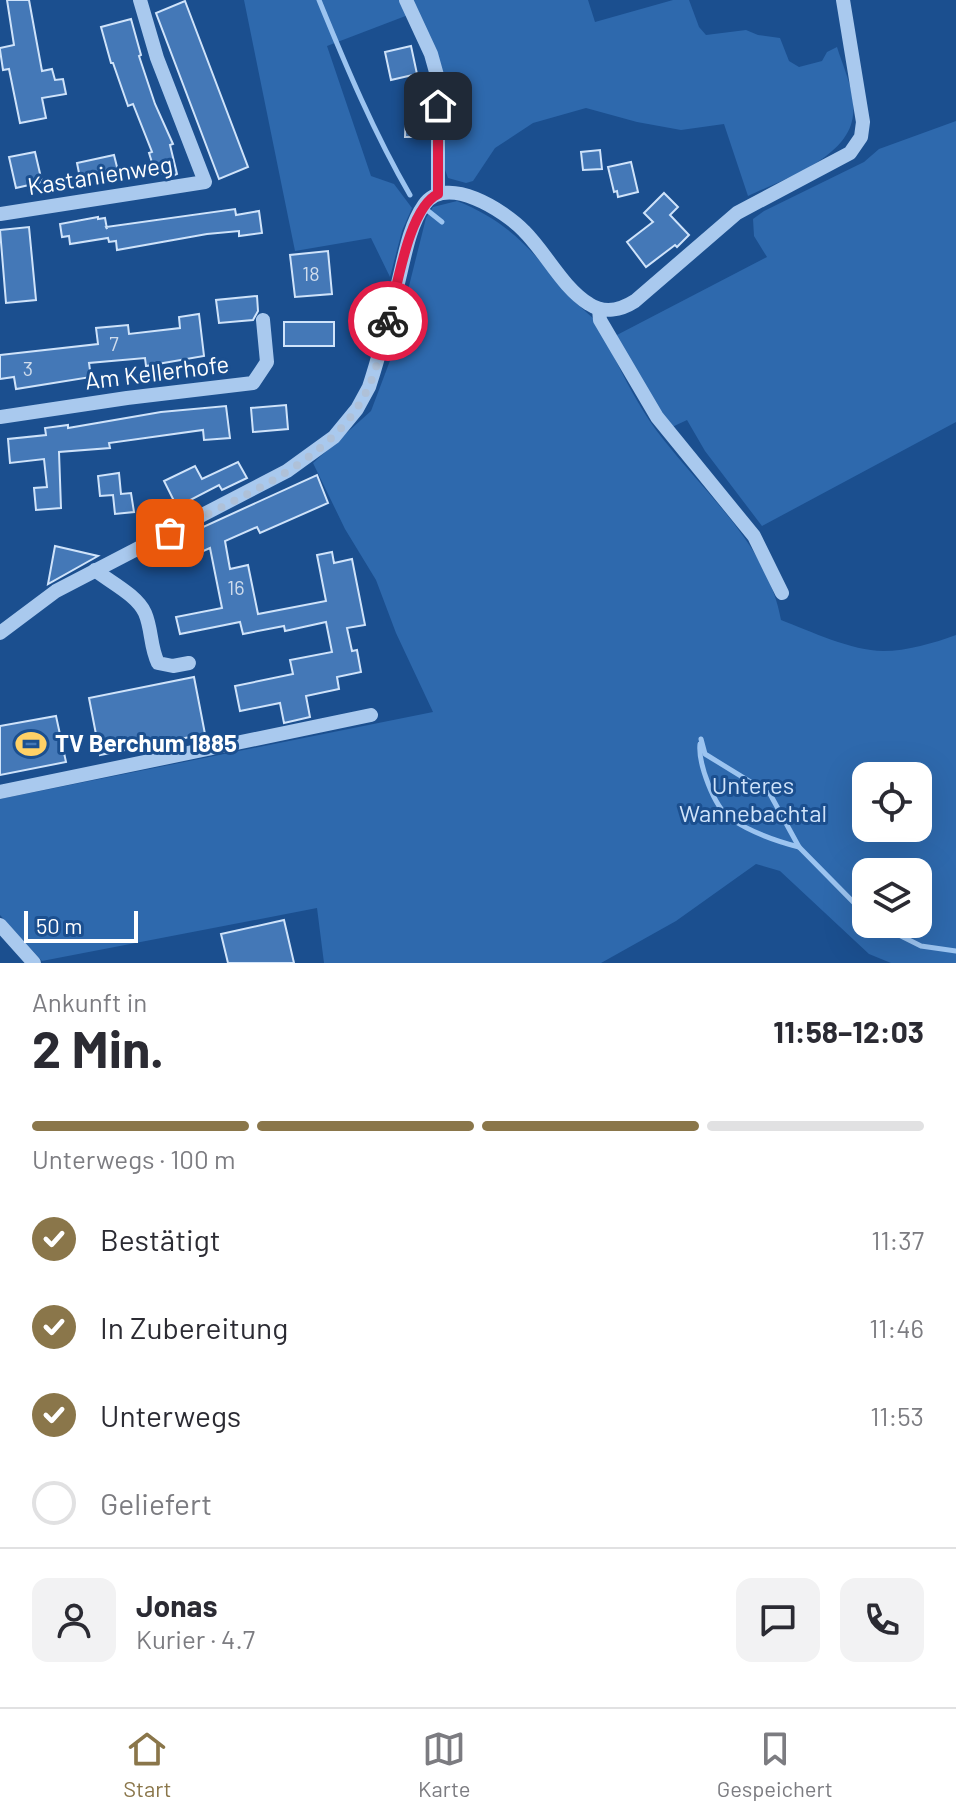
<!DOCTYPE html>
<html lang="de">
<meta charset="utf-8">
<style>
:root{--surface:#fff;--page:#f2f2f3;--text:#2b2b33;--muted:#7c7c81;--line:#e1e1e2;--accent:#8a764a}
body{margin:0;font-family:Barlow,sans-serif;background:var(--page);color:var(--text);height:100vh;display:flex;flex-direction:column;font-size:30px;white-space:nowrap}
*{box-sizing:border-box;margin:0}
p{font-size:26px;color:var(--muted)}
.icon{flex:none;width:44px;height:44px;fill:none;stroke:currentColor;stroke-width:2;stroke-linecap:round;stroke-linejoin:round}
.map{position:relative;height:963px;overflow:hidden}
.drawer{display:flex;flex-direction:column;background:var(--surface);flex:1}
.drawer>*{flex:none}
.buttons{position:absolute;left:852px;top:762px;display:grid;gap:16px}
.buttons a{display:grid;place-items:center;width:80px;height:80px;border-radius:16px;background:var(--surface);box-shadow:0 8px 32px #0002;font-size:40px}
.scale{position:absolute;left:24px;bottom:20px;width:114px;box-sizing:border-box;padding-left:8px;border:4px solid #fff;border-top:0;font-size:22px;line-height:28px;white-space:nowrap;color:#fff;-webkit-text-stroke:6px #1b4f8f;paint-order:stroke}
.pin{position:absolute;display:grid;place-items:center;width:68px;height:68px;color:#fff;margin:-34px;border-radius:16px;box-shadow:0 4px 12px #0006}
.courier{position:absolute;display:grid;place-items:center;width:80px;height:80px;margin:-40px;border:6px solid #e11d48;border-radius:50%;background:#fff;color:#222;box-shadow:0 2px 10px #0007}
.overview em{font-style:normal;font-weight:700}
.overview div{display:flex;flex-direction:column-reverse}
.overview{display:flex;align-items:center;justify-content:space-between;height:136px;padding:0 32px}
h1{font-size:52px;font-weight:700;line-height:60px}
.bar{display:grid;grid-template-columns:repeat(4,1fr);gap:12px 8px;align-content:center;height:96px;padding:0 32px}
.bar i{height:10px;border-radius:6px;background:var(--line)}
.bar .active{background:var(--accent)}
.bar p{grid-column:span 4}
.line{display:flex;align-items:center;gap:20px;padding:0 32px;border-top:2px solid var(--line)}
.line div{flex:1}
.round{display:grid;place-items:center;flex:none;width:84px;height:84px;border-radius:16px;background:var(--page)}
ol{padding:0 32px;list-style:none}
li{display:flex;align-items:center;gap:24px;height:88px}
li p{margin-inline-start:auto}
li .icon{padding:8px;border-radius:50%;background:var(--accent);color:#fff;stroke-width:4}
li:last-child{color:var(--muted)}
li i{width:44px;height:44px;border:4px solid var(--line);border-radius:50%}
.dock{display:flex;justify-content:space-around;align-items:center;height:112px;border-top:2px solid var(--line);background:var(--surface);font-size:22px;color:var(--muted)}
.dock a{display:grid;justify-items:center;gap:4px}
.dock .active{color:var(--accent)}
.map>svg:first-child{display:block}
.green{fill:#2e69ad;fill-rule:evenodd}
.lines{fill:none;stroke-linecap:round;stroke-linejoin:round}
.stream{stroke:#9cc4f0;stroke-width:5}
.building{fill:#4478b7;stroke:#cfe3fa;stroke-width:2}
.minor{stroke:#a9c9ee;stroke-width:14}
.done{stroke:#afc1d8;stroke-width:8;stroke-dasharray:0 14.4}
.route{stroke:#e11d48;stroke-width:10}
.labels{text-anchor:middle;stroke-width:6;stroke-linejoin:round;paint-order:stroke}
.number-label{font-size:20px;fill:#d0dded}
.street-label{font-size:24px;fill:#fff;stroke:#1b4f8f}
.poi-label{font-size:24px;font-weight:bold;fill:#fff;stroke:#1b4f8f;text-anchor:start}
.park-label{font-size:24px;fill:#cfe3fa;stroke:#1b4f8f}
</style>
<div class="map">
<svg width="956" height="963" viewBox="0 0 956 963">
<rect width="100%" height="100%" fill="#1b4f8f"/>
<g class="green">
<path d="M244,0H588L595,22L673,0H689L699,27L706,35L746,30L758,35L780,38L789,61L799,67L822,61L827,52L837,47C843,67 856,93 853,115C849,158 782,180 748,196L724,124L681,130L637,122L586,108L533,123L495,148L473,181L466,183L448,178L444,167L441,70L416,12L327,46L371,176L394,184L412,208L402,231L390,277L371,238L295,251Z"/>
<path d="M956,121V422L762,526L705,451L687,420L670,428L615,336L767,257L754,236L753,219L764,211L864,162L879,149Z"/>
<path d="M457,201C515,224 536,257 575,302C582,309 591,315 597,323C605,335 610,349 616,361C630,389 644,415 663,439C708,497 767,545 781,620C810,631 852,651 883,651C907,651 934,643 956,635V963H891L869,954L780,871L756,864L676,921L601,963H324L317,908L42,961L0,915V799L433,712L396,633L376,580L345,529L313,463L371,411L391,358L426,218L433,207ZM866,776H918V828H866ZM866,872H918V924H866Z"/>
</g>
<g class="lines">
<g class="stream">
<path d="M319,0C346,66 374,133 410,195"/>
<path d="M427,210L442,222"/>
<path d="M701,739L705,754L770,794L799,847L866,915"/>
<path d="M700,744C698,763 714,807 730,818C750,832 776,841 799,847"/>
<path d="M877,924L921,946L956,951"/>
</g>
</g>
<g class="building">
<path d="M7,0H29L42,71L52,69L55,80L63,79L66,94L42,98L46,118L20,123L9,69L3,70L0,50V48L14,45Z"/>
<path d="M185,1L248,167L219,179L156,13Z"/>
<path d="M131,19L141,55L139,56L155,104L173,144L170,145L177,174L168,178L163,173L156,175L149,153L152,152L133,104L128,106L113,63H111L101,27Z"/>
<path d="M411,46L417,74L391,80L385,52Z"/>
<path d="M406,112H428V137H405Z"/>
<path d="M600,150L602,169L583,170L581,152Z"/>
<path d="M35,152L42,182L16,188L9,157Z"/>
<path d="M114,155L119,175L81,183L77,163Z"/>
<path d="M631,162L638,192L618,197L617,191L614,192L608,167Z"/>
<path d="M664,193L678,207L670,215L689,235L677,247L675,245L646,267L627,242L653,222L644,213Z"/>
<path d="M235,209L236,215L259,211L262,233L239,236V231L207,234L117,250L116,241L109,242L108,238L70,244L69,236L62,237L60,224L98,217V219L105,218L107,229L106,227Z"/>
<path d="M29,227L36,300L6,303L0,230Z"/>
<path d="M328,251L332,294L295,297L290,255Z"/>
<path d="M257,296L258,311L253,320L219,323L216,300Z"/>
<path d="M199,314L204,356L146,366L145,358L89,363L91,377L16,389L14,377L0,379V355L98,344L96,328L128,325L129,334L180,328L179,317Z"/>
<rect x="284" y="322" width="50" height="24"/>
<path d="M286,405L288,429L253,432L251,408Z"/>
<path d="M226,406L230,438L204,440L203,430L109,443L110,448L59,452L61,508L36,510L34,488L47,487L44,459L10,463L8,439L46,435L45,428L68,425V428L161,412Z"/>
<path d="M238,462L247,478L222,490L219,485L177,507L164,481L195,466L202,479Z"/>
<path d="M119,473L121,494L131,493L134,512L115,514L113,495L100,496L98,476Z"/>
<path d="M317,475L328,503L260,533L257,527L225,541L230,569L248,565L258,614L326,601L317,555L332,552L334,563L352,559L365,625L347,628L352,651L357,650L361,672L337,677L339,689L306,696L310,717L284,723L280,703L240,711L235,686L293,674L290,660L332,652L326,622L285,631L284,626L243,634L240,622L180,634L176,617L222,608L210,548L199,553L190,533Z"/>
<path d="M55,546L98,556L48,584Z"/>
<path d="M194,677L205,734L100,755L89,698Z"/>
<path d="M56,716L66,762L0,775V726Z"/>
<path d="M284,920L294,963H228L221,934Z"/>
</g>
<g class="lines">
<g class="minor">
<path d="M406,0L431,54L438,79V194"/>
<path d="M0,214L205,182L157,58L140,0"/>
<path d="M599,309L600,320L657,417L754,536L782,593"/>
<path d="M0,417L127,398L253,383L267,362L263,320"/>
<path d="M95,570C110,582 137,595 145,613C152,629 150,647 158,663L173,666L189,663"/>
<path d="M0,633L56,591L287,471L334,437L357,409L369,387C380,354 388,320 397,287C404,261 408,228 424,205C446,173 505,211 524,231C547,254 562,287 589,304C604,314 621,310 635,301L737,213L850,153L861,137L863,122L843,0"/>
<path d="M0,792L371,715"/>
<path d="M0,925L34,963"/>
</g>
</g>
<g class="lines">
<path class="done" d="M170,533C238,497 337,461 369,386C378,366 382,343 388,321"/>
<path class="route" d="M388,321C397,290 408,208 438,194V106"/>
</g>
<defs>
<g id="stadium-bare" transform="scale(2.4)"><path d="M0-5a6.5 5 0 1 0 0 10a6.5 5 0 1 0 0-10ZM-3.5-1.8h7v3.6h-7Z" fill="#ffd166" stroke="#1b4f8f" stroke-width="2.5" paint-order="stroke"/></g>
</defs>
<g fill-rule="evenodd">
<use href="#stadium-bare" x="31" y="744"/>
</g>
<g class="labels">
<g class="number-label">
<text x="311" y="281">18</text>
<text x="114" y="351">7</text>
<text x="28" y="376">3</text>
<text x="236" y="595">16</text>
</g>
<g class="street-label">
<text transform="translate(100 176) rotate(-9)" y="8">Kastanienweg</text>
<text transform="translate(157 373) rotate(-7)" y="8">Am Kellerhofe</text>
</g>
<g class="poi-label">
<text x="55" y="752">TV Berchum 1885</text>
</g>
<g class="park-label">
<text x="753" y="794">Unteres<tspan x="753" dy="28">Wannebachtal</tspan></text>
</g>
</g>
</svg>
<div class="buttons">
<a><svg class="icon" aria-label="locate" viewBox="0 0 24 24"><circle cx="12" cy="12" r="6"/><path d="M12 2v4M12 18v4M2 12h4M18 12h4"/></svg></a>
<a><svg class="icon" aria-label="layers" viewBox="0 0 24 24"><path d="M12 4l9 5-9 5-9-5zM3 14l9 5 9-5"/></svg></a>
</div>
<div class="scale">50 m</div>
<div class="pin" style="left:170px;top:533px;background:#ea580c"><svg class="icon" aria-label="bag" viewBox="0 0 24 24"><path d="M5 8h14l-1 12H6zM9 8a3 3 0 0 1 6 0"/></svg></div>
<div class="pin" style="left:438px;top:106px;background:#1f2937"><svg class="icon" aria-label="home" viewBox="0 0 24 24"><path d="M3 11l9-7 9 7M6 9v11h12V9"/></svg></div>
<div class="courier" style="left:388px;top:321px"><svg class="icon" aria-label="bike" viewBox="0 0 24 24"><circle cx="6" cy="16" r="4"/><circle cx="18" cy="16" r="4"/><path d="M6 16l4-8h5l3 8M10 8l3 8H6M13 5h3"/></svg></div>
</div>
<section class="drawer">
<div class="overview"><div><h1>2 Min.</h1><p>Ankunft in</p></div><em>11:58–12:03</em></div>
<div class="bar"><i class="active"></i><i class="active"></i><i class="active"></i><i></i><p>Unterwegs · 100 m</p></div>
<ol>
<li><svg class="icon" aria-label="check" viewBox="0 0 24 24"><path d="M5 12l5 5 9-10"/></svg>Bestätigt<p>11:37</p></li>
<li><svg class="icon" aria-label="check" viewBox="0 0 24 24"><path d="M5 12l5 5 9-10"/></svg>In Zubereitung<p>11:46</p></li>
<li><svg class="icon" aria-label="check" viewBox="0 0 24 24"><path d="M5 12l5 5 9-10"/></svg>Unterwegs<p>11:53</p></li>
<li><i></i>Geliefert</li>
</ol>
<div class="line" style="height:144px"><a class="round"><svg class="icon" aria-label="person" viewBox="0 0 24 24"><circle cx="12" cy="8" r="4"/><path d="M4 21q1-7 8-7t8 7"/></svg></a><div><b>Jonas</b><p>Kurier · 4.7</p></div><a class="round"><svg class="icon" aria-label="chat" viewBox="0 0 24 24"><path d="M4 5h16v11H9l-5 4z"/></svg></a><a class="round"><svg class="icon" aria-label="phone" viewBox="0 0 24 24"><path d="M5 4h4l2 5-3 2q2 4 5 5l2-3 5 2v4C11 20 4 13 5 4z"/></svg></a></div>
</section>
<nav class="dock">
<a class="active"><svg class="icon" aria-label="home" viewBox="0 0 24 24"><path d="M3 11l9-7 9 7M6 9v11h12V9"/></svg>Start</a>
<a><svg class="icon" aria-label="map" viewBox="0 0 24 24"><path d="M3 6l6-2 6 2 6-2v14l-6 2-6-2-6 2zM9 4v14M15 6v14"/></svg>Karte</a>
<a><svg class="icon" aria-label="saved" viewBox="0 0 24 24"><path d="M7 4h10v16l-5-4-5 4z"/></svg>Gespeichert</a>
</nav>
